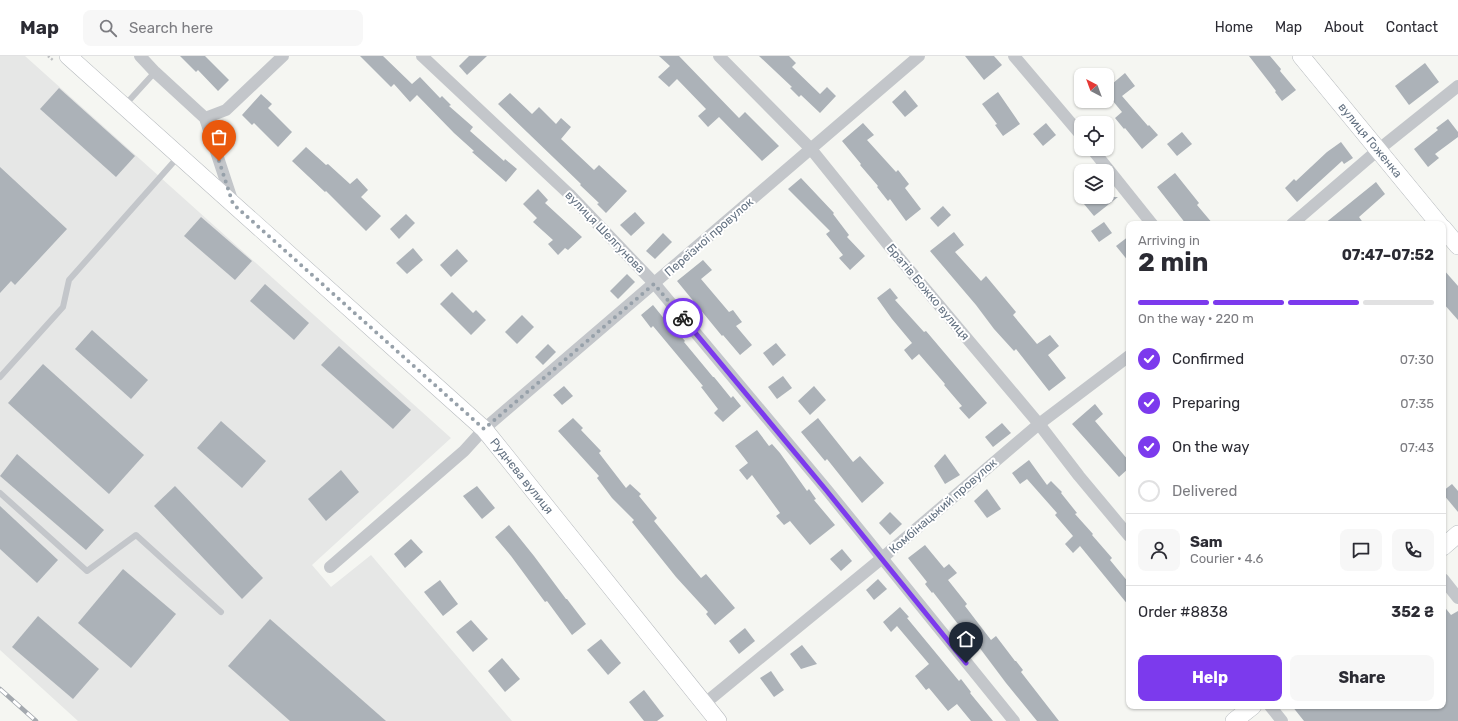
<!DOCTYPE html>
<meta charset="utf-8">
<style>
:root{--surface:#fff;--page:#f7f7f7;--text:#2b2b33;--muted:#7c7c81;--line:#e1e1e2;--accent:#7c3aed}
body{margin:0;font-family:Rubik,sans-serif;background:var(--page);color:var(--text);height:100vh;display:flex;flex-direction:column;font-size:15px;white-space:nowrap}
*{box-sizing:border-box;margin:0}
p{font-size:13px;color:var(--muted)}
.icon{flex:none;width:22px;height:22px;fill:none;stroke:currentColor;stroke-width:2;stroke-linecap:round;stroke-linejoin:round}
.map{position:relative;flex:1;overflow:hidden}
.details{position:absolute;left:1126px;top:165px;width:320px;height:488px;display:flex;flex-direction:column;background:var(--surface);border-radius:8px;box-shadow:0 1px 3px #0004}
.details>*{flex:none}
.needle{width:26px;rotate:319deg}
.buttons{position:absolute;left:1074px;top:12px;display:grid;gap:8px}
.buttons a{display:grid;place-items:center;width:40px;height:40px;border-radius:8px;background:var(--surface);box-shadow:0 1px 3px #0004;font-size:20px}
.pin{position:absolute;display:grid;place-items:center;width:34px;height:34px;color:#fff;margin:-41px -17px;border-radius:50% 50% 50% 0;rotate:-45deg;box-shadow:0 0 4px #0007}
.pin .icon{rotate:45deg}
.courier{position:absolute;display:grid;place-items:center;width:40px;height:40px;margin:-20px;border:3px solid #7c3aed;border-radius:50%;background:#fff;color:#222;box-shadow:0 1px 5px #0007}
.overview em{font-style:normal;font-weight:700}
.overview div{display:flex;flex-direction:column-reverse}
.overview{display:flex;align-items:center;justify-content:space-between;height:68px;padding:0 12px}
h1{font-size:26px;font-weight:700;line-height:30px}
.bar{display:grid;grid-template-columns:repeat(4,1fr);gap:6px 4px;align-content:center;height:48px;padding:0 12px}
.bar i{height:5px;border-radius:3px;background:var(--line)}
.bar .on{background:var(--accent)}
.bar p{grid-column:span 4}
.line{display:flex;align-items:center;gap:10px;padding:0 12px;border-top:1px solid var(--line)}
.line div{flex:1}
.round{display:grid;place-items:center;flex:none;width:42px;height:42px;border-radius:8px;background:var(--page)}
ol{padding:0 12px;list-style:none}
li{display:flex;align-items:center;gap:12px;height:44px}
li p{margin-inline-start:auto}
li .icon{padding:4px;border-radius:50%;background:var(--accent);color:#fff;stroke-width:4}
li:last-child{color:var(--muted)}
li i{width:22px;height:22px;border:2px solid var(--line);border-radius:50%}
.cta{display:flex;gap:8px;margin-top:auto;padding:8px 12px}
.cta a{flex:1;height:46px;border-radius:8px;background:var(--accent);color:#fff;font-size:16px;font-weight:700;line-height:46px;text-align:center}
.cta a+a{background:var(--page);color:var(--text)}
header{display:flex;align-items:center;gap:24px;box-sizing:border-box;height:56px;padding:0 20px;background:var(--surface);border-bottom:1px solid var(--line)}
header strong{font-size:19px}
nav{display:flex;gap:22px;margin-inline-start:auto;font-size:14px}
.search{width:280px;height:36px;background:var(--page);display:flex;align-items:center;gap:10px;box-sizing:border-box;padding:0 14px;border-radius:8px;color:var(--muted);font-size:15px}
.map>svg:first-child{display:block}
.built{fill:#e6e7e6}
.building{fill:#acb2b8}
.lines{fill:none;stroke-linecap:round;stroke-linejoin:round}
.secondary-casing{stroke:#b6babe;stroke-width:18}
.path{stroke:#bdbfc1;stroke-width:2.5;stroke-dasharray:2 2;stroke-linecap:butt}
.lane{stroke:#c3c6ca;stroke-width:6}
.street{stroke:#c3c6ca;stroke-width:12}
.secondary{stroke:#fff;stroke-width:17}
.rail-casing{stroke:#a4a9af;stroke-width:4.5}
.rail{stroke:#fff;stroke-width:3;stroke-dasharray:9;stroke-linecap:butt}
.done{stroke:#97a1aa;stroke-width:4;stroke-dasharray:0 7.2}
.route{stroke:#7c3aed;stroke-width:5}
.labels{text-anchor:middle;stroke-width:4;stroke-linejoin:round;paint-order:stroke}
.street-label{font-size:12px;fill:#657383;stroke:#fff}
</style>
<header>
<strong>Map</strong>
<div class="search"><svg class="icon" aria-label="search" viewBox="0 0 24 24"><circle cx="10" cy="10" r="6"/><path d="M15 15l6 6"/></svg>Search here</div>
<nav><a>Home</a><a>Map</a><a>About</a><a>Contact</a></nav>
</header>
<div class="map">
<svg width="1458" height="665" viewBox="0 0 1458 665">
<rect width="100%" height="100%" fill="#f5f6f2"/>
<path class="built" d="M0,0H25L451,382L312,509L331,531L371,499L512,665H78L0,594Z"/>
<g class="building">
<path d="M180,0H205L229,24L218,35L198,14L196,16Z"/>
<path d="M360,0H383L412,28L420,21L440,42L442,40L451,49L449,50L473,71L470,75L504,105L505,103L517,113L506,126L472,96L474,95L454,77L417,39L410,46L394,28L391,31Z"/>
<path d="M469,0H487L467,19L459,10Z"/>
<path d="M659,0H679L739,62L745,56L779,90L762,105L719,61L708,71L698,60L706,53L677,23L669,31L658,21L670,10Z"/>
<path d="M759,0H789L796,7L792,11L820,38L827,31L836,40L820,57L801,39L799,41L790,32L792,31Z"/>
<path d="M965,0H994L1002,9L984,24Z"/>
<path d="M1249,0H1270L1281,13L1280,15L1296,34L1282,45L1275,36L1276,35Z"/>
<path d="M1425,7L1439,26L1409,49L1395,30Z"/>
<path d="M1125,17L1135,30L1122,40L1148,70L1149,69L1158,79L1142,93L1125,72L1124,73L1115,62L1122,56L1107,38V22L1112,28Z"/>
<path d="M59,32L135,100L116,121L40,53Z"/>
<path d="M905,34L918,50L905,61L892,46Z"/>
<path d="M998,36L1020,68L1003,80L995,69L997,68L982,48Z"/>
<path d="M510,37L532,58L539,51L556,68L561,62L571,71L561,83L594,114L599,109L627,135L606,157L597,148L599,147L580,129L581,128L498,48Z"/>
<path d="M261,38L272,48L268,52L292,76L278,91L254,67L252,69L242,59Z"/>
<path d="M1448,63L1458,76V81L1435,98L1439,102L1428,111L1414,93L1438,74L1436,72Z"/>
<path d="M863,67L874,79L867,84L896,116L898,114L909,128L905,132L921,153L906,165L890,143L888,145L877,131L878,130L860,109L861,108L842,85Z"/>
<path d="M1046,67L1056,79L1043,90L1033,78Z"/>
<path d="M1182,76L1192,88L1177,100L1167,88Z"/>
<path d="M1341,86L1353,102L1344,108L1342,105L1297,146L1285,132L1294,123L1296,125L1327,96Z"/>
<path d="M306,91L326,109L328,108L350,128L357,122L368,134L361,141L381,160L366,175L326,135L325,136L292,105Z"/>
<path d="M0,111L67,173L15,229L11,225L0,237Z"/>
<path d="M1175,117L1199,147L1197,149L1213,168H1186L1157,131Z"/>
<path d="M801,122L834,157L833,158L849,179L847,181L865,200L850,214L839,202L843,199L826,178L830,175L788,133Z"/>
<path d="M1376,126L1385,138L1359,161L1364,168H1324Z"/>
<path d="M538,133L548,144L545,147L582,181L568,194L565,192L558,199L548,188L553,184L533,166L537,162L523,148Z"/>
<path d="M1092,141H1118L1094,160L1084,148Z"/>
<path d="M943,150L951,159L938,171L930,162Z"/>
<path d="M635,156L645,167L631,180L620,169Z"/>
<path d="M406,158L415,167L399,183L390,173Z"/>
<path d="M201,161L252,205L235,224L184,180Z"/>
<path d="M1104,166L1112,177L1099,186L1091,175Z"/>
<path d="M954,176L964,189L955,196L981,225L986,220L1016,256L1013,259L1037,288L1050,279L1059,290L1048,299L1066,322L1049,335L1016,293L1014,295L994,273L976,249L930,195Z"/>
<path d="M663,177L672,186L655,203L646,195Z"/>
<path d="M1129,180V206L1116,190Z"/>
<path d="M413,192L423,204L407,218L396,207Z"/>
<path d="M457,193L468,205L451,221L440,209Z"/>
<path d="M703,204L712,214L701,223L729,256L733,254L742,266L736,270L752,289L740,299L723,279L722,280L677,225Z"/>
<path d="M1443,213L1458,230V264L1443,247Z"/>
<path d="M627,218L635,226L618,243L610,235Z"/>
<path d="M265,228L309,267L294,284L250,245Z"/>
<path d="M890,232L898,242L895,244L924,276L926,275L987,347L969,363L959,352L962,350L944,329L945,328L919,298L912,304L904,294L912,287L892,263L877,242Z"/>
<path d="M452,236L473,257L476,254L486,264L471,279L440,248Z"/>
<path d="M653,249L674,275L675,273L685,285L684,286L713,321H714L731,342L733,340L741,350L723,366L714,357L718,353L701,331L703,330L653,270L651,272L641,259Z"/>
<path d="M522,259L534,271L517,288L505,276Z"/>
<path d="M92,274L148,324L131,343L75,293Z"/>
<path d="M776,287L786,299L773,310L763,297Z"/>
<path d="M548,288L556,296L543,309L535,301Z"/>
<path d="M339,290L411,354L393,373L321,309Z"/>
<path d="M43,308L144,399L109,438L8,347Z"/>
<path d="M783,320L792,332L777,343L768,331Z"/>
<path d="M564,330L573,340L562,349L553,339Z"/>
<path d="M814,330L826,344L810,359L798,345Z"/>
<path d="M1095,348L1103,358L1095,365L1129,405V412L1119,421L1072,368Z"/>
<path d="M573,362L583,372L581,374L601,395L599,397L626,432L630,428L641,438L639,440L657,462L654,465L701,522L706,518L735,552L715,569L706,558L708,556L676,521L632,466L634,464L612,442L597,422L599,420L558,375Z"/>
<path d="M818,362L853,406L860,400L884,427L862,447L827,403L825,405L801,376Z"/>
<path d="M221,365L266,405L242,432L197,392Z"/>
<path d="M1002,367L1011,377L993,391L985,381Z"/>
<path d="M757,374L769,390L772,388L780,397L807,435L809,433L816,443L814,444L835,469L810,489L790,465L784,469L776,460L780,457L752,419L747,424L739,414L748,407L735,390Z"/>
<path d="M17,398L104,474L86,494L0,420Z"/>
<path d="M945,398L960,419L945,428L934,410Z"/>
<path d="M1029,404L1047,429L1051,425L1062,436L1061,437L1077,457L1075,458L1093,478L1092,479L1112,502L1110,504L1129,527V550L1080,490L1073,497L1065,488L1073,480L1055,459L1057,457L1027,423L1020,428L1012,417Z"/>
<path d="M341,414L359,436L326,465L308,443Z"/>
<path d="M1452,428L1458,435V456L1443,438V435Z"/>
<path d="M175,430L263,522L242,543L154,450Z"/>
<path d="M477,430L495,452L482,463L463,440Z"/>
<path d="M987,433L1001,453L987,462L974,445Z"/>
<path d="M0,450L58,504L37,527L0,493Z"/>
<path d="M890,456L902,468L890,479L879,467Z"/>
<path d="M509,469L534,500L566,543H567L586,568L572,579L547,545L545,546L511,500L495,481Z"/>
<path d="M411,483L423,496L405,512L394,498Z"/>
<path d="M925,489L944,512L949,508L957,517L948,524L967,548L965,550L991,584L996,580L1015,605H1016L1023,614L1021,616L1059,665H1037L1006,627L970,579L968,581L933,536L932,537L925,528L927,526L908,502Z"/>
<path d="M842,493L852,505L841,515L830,503Z"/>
<path d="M123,513L176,558L131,612L78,567Z"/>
<path d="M878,523L887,533L874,544L866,534Z"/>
<path d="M440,524L458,548L443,560L424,536Z"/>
<path d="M1443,549L1451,559L1458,555V665H1304L1292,650H1443Z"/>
<path d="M900,551L909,561L907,562L959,625L961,623L971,636L970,637L993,665H971L957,648L948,655L929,632L926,634L915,620L929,608L897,570L891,576L883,566Z"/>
<path d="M38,560L99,613L73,643L12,591Z"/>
<path d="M270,563L386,665H290L228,610Z"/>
<path d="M471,564L488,583L473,596L456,576Z"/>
<path d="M745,572L755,585L739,598L729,585Z"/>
<path d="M601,583L621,607L608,619L587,594Z"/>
<path d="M802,589L817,608L801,613L790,598Z"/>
<path d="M502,602L520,623L505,636L488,615Z"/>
<path d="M771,615L784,634L774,641L760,622Z"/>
<path d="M644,634L664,660L657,665H644L629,646Z"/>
</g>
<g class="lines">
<g class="secondary-casing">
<g id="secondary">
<path id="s1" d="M68,0L484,373L718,665"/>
<path id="s2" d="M1301,0L1439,168"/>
<path d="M1443,172L1458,190"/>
<path d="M1443,491L1458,478"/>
<path d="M1234,665L1253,650"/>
</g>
</g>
<path class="path" d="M48,0L54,5"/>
<g class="lane">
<path d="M125,49L155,16"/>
<path d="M0,321L63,251L69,224L178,101"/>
<path d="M0,437L87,515L136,479L221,556"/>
</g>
<g class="street">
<path d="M140,0L155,16L205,62L233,147"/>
<path d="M422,0L569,138L654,227L827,434L1014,665"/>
<path d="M719,0L811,93L890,191L1039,368L1079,420L1129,480"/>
<path d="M1014,0L1081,79"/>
<path d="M205,62L226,54L283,0"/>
<path d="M1092,93L1152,168"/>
<path d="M1292,168L1378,94L1458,30"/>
<path d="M330,511L464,395L484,373L919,0"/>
<path d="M1443,523L1458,542"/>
<path d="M704,648L881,503L1039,368L1129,300"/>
<path d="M1270,650L1282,665"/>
</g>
<use href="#secondary" class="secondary"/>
<g class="rail-casing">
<path id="rail" d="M0,633L36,665"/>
</g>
<use href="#rail" class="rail"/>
</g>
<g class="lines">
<path class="done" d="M219,105L233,148L484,373L654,228L683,262"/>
<path class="route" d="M683,262L826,434L966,607"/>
</g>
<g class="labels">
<g class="street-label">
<text dy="4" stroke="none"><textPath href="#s2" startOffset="109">вулиця Гоженка</textPath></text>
<text transform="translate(605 176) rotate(46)" y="4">вулиця Шелгунова</text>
<text transform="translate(709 181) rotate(-41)" y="4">Переїзної провулок</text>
<text transform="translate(928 236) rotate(50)" y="4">Братів Божко вулиця</text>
<text dy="4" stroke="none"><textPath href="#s1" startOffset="619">Руднєва вулиця</textPath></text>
<text transform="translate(943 450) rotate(-41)" y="4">Комбінацький провулок</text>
</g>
</g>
</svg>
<div class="buttons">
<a><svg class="needle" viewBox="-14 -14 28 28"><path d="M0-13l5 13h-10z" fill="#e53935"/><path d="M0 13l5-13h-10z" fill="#7c7c81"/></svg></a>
<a><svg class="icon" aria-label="locate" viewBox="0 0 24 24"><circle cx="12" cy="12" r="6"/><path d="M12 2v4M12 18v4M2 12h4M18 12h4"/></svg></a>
<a><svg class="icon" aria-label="layers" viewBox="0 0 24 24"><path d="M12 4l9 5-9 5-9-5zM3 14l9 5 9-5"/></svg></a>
</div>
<div class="pin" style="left:219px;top:105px;background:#ea580c"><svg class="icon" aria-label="bag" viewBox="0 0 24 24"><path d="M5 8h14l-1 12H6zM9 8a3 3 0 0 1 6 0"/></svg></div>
<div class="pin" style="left:966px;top:607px;background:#1f2937"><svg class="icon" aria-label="home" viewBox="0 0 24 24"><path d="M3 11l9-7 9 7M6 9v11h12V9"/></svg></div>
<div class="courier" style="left:683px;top:262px"><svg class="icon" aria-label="bike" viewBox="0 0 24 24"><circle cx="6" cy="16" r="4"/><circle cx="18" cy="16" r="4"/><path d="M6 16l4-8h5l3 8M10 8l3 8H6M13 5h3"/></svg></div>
<section class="details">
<div class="overview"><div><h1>2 min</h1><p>Arriving in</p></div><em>07:47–07:52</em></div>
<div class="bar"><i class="on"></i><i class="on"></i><i class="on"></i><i></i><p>On the way · 220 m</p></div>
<ol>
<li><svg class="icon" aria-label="check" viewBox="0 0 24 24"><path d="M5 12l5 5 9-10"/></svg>Confirmed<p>07:30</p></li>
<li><svg class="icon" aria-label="check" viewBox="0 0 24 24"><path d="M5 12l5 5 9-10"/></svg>Preparing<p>07:35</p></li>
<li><svg class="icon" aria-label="check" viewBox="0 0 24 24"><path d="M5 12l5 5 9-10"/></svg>On the way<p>07:43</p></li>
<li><i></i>Delivered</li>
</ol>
<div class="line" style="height:72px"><a class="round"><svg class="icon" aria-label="person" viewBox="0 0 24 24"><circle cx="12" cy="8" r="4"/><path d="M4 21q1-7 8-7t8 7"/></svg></a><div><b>Sam</b><p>Courier · 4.6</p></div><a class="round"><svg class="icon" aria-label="chat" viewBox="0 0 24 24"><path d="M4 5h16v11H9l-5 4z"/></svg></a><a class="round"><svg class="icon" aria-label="phone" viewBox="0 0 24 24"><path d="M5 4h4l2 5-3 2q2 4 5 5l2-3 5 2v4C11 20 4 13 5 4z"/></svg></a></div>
<div class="line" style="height:52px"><div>Order #8838</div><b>352 ₴</b></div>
<div class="cta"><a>Help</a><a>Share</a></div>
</section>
</div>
